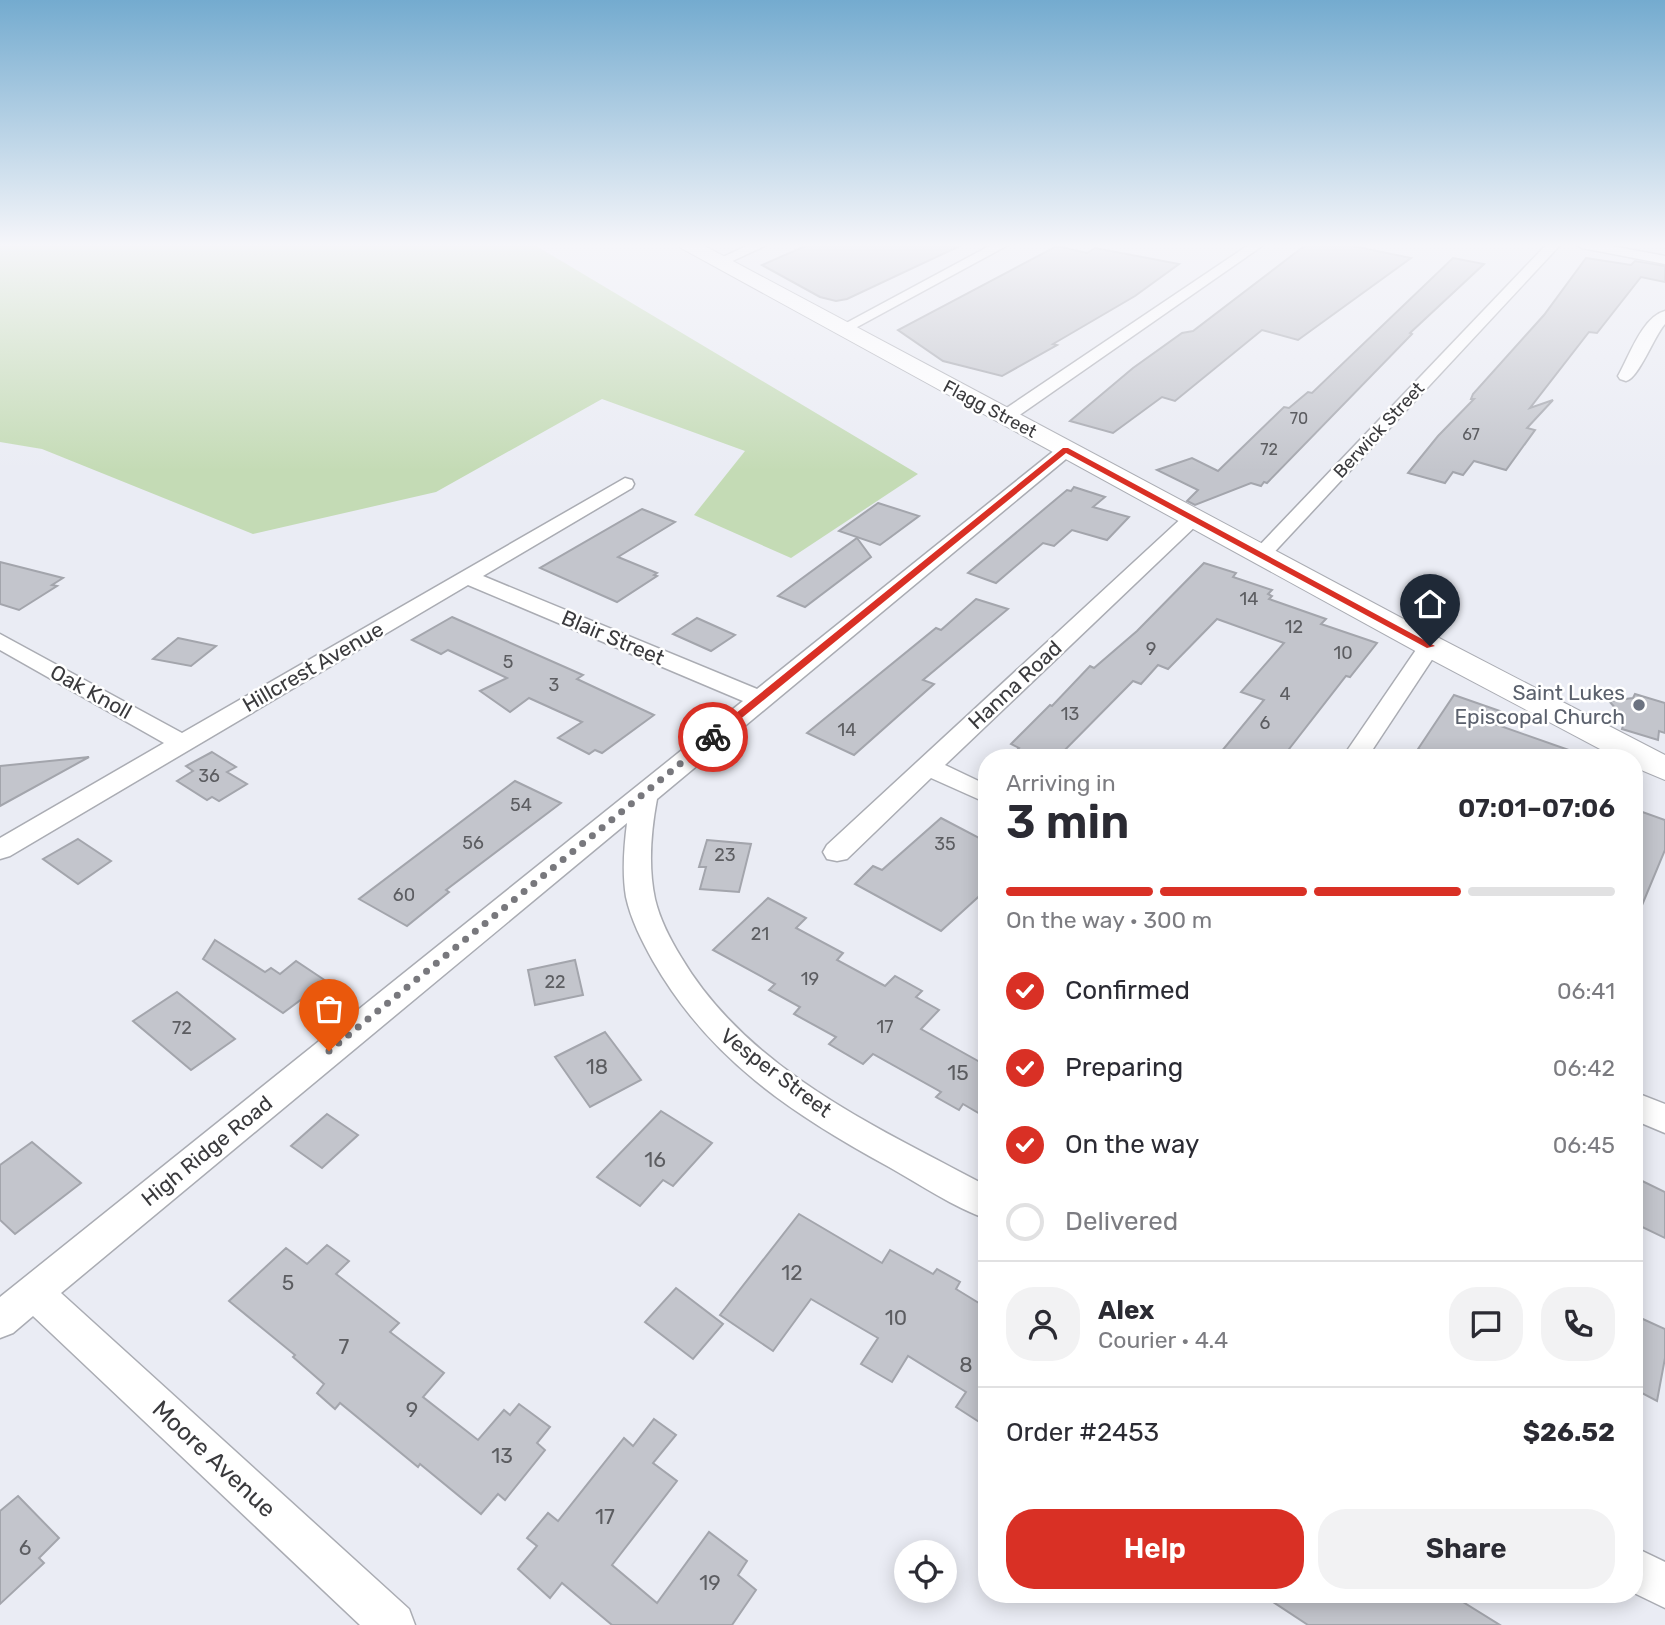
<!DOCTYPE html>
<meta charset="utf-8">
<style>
:root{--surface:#fff;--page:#f2f2f3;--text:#2b2b33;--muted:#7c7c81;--line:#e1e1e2;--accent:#d93025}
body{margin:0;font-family:Rubik,sans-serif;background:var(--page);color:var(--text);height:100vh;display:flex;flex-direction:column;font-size:26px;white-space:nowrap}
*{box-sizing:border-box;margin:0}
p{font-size:23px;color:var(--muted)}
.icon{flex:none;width:38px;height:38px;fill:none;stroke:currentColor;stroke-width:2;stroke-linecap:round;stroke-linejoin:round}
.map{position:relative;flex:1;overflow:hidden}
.details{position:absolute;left:978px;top:749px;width:665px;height:854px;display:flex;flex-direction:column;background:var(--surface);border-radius:28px;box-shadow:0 4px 18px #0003}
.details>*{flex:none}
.fabs{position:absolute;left:894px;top:1540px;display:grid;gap:14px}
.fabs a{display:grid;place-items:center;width:63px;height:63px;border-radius:50%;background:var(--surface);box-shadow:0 4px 18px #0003;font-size:35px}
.pin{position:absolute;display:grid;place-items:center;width:60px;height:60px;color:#fff;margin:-72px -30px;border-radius:50% 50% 50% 0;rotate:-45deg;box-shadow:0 0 7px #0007}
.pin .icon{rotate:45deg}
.courier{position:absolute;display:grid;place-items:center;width:70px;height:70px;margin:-35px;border:5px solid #d93025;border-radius:50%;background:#fff;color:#222;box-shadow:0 2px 9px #0007}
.summary em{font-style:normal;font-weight:600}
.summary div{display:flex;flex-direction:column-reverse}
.summary{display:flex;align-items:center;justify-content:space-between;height:119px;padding:0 28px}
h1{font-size:46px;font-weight:600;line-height:52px}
.bar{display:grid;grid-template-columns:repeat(4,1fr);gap:10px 7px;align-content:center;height:84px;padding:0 28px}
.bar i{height:9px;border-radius:5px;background:var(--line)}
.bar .selected{background:var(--accent)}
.bar p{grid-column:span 4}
.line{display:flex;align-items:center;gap:18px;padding:0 28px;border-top:2px solid var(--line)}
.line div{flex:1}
.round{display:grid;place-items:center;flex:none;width:74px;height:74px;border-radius:28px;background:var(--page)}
ol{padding:0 28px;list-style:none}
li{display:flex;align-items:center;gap:21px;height:77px}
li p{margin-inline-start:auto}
li .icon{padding:7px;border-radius:50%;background:var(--accent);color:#fff;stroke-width:4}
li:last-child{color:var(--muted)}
li i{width:38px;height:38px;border:4px solid var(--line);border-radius:50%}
.button{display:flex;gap:14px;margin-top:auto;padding:14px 28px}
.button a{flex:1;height:80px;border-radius:28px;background:var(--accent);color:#fff;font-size:28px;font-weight:600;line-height:80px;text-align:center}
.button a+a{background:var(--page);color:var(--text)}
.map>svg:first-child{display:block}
.green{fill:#c4dbb5}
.building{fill:#c3c5cc;stroke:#a3a5ac;stroke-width:2}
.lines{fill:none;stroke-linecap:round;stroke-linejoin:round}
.street-casing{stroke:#aaacb3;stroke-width:3}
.secondary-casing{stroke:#aaacb3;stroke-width:2}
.street{fill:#fff;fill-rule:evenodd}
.secondary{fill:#fff;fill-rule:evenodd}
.route{fill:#d93025}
.done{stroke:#78787d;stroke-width:7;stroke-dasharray:0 12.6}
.worship-dot{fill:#6b7280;stroke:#fff;stroke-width:2.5}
.labels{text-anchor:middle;stroke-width:5;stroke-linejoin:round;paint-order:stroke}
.far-number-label{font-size:16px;fill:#5c5d61}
.far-street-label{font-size:18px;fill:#3a3a3d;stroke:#fff}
.number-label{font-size:18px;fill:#5c5d61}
.street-label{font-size:21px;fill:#3a3a3d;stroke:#fff}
.worship-label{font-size:21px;fill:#5b616d;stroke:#fff;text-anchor:end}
.near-number-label{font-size:21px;fill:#5c5d61}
.near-street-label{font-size:24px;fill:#3a3a3d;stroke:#fff}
</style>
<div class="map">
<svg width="1665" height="1625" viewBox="0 0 1665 1625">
<rect width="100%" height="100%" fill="#eaecf4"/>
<path class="green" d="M0,244H533L918,474L791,558L694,515L745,451L602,399L436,492L253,534L42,449L0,442Z"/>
<g class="building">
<path d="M810,244H964L847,299L836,301L820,297L762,265Z"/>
<path d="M1307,244H1343L1411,258L1298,340L1262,330L1175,401L1162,397L1113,433L1070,421L1133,368L1182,333L1193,331Z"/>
<path d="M1057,246L1087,253L1095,248L1179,264L1135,296L1053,344L1057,345L1002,376L943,361L898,330Z"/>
<path d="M1453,258L1484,264L1410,333L1412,334L1267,483L1264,482L1261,486L1251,483L1195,505L1187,501L1198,490L1157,470L1192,458L1218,471L1284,407L1289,408L1308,392L1312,393Z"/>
<path d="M1586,258L1631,265L1635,261L1665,266V282L1641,277L1597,333L1589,332L1530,408L1553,400L1527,428L1535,430L1506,470L1474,461L1463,475L1453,472L1445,483L1408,473L1438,436L1474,399H1471L1473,394L1544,315Z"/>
<path d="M1074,487L1105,497L1093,507L1129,517L1107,540L1072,530L1054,546L1043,543L996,583L968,573L1067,490L1071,491Z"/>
<path d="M878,503L919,516L880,545L839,531Z"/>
<path d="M642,509L675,522L618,557L657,573L654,575L657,576L617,602L540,568Z"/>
<path d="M857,538L871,557L805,607L778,596Z"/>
<path d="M0,562L63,578L52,585L57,586L19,610L0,604Z"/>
<path d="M1204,563L1236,573L1233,577L1272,590L1268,594L1272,596L1269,599L1326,619L1321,624L1377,643L1350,677L1346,676L1282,758H1216L1264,700L1241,692L1284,643L1217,619L1168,669L1158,665L1141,684L1133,681L1057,758H1009L1019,748L1011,744L1050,705L1052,706L1090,666L1094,668L1137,631Z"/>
<path d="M976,599L1008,609L923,680L934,684L854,755L807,733L936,628L941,630Z"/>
<path d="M452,617L583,675L577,679L654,715L602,753L595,750L589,754L558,738L582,722L529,698L510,712L480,691L507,678L448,650L441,654L412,640Z"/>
<path d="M697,618L735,635L711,651L673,634Z"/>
<path d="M178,638L216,646L191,666L153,659Z"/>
<path d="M1635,694L1665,703V733L1659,731L1658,740L1622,729L1625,719L1609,701L1633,698Z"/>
<path d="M1454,695L1500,711L1492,723L1580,754L1579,758H1440L1418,749Z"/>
<path d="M212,752L236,767L227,772L247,784L219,801L212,797L207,800L177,781L193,771L186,766Z"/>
<path d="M89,757L0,806V766Z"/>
<path d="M515,781L561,803L446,890L449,892L407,926L359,899Z"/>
<path d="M1634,809L1665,820V850L1635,922Z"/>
<path d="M941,818L987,842V889L941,931L855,884L873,866L882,870Z"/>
<path d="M78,839L111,861L78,884L43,859Z"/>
<path d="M707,840L751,844L739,892L700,889L706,867H699Z"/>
<path d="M768,898L806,918L796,928L843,953L837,960L885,986L895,976L922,991L916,997L939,1010L921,1029L987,1066V1118L963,1104L959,1110L936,1097L941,1092L873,1054L863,1064L829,1044L836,1037L794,1014L800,1007L769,990L775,984L713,950Z"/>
<path d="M215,940L265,972L271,968L280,974L296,961L326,981L283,1013L203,959Z"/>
<path d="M575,960L583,995L535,1005L528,970Z"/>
<path d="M177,992L235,1039L191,1070L133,1021Z"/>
<path d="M605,1032L641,1080L590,1107L555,1057Z"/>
<path d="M661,1111L712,1143L673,1186L663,1180L640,1206L597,1177Z"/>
<path d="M327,1114L358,1135L322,1168L291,1146Z"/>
<path d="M32,1142L81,1183L15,1234L0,1220V1165Z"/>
<path d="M1634,1177L1665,1192V1238L1634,1223Z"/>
<path d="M799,1214L882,1263L890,1250L933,1274L937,1269L960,1282L956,1289L987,1308V1427L956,1407L966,1392L908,1356L892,1382L861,1364L878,1338L811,1299L773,1351L720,1315Z"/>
<path d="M327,1245L349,1261L336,1274L399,1323L390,1332L444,1373L423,1397L478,1440L504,1410L510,1415L519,1404L550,1427L537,1443L545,1450L505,1500L498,1494L481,1514L420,1464L418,1467L340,1403L335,1409L317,1393L324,1384L293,1357L295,1355L229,1301L286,1248L307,1264Z"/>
<path d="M676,1288L723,1324L693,1359L645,1322Z"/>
<path d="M1634,1315L1665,1329V1358L1657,1401L1634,1389Z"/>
<path d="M654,1419L676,1435L653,1463L677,1481L612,1565L657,1603L709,1532L747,1561L738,1575L756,1590L732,1625H612L562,1583L550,1598L518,1569L537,1546L527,1538L548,1513L558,1521L624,1438L633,1446Z"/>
<path d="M18,1496L59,1538L39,1558L44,1563L0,1604V1511Z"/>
<path d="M1261,1594H1450L1500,1625H1308Z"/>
</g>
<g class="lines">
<g class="street-casing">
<g id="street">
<path d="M751,244H769L726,264L721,265L714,261Z"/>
<path d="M993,244H1010L848,332H838L835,329Z"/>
<path d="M1250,244H1265L1011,421H999L996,417L999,413Z"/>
<path d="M1547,244H1561L1268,559H1254L1251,555L1254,551Z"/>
<path d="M1575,244H1601L1665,256V264L1582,248Z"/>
<path d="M1665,311V324C1654,336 1639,378 1626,381L1620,379L1618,376C1629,357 1642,317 1665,311Z"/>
<path d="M1066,445L1075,450L1072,454L657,799C651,831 648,867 655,899C660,920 670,939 681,957C748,1070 876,1127 987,1186V1219C953,1207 921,1185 889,1167C792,1114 709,1059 653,961C642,941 631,920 626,897C622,873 624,847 627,823L61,1293L409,1609L415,1625H360L33,1316L13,1333L0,1338V1297L743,701L468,585L10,856L0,859V838L164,743L0,650V634L182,733L625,478L632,480L634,484L632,488L483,576L757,689L1060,446Z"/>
<path d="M1193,512L1200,514L1203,518L1200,522L945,765L987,785V803L931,778L847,859L837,861L827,859L823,852L827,845L1186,514Z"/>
<path d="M1430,639L1438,641L1441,646L1367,758H1342L1422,641Z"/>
<path d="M1634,1092L1665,1104V1133L1634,1120Z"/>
<path d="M1634,1547L1665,1562V1608L1634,1593Z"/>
</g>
</g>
<g class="secondary-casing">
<path id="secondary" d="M679,244H701L1441,639L1665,755V780L1634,767V758H1617L1419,653L681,248Z"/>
</g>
<use href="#street" class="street"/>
<use href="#secondary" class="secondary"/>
</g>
<linearGradient id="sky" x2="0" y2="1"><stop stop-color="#74abcf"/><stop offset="0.52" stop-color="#f6f6fa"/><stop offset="1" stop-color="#f6f6fa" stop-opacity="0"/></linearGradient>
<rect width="1665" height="471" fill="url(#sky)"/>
<path class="route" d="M1063,448H1068L1435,646L1427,648L1066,453L716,739H709V735Z"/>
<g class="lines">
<path class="done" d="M329,1051L713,737"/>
</g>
<circle class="worship-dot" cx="1639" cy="705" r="7"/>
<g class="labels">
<g class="far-number-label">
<text x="1299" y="424">70</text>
<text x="1471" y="440">67</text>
<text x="1269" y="455">72</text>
</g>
<g class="far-street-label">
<text transform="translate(990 409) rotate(28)" y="6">Flagg Street</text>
<text transform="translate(1379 430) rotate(-47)" y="6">Berwick Street</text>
</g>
<g class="number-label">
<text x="1249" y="605">14</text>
<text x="1294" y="633">12</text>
<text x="1151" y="655">9</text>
<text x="1343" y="659">10</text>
<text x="508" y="668">5</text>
<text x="554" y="691">3</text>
<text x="1285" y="700">4</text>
<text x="1070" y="720">13</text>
<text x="1265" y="729">6</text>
<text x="847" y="736">14</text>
<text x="209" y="782">36</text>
<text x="521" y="811">54</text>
<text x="473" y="849">56</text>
<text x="945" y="850">35</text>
<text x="725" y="861">23</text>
<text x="404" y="901">60</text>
<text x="760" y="940">21</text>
<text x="810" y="985">19</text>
<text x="555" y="988">22</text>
<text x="885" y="1033">17</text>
<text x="182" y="1034">72</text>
</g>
<g class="street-label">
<text transform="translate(613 638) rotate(23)" y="7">Blair Street</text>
<text transform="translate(313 667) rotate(-30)" y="7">Hillcrest Avenue</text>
<text transform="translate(1015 685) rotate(-43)" y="7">Hanna Road</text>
<text transform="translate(91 692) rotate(29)" y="7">Oak Knoll</text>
<text transform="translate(776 1073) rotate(37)" y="7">Vesper Street</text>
<text transform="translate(207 1151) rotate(-39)" y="7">High Ridge Road</text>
</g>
<g class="worship-label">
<text x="1625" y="700">Saint Lukes<tspan x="1625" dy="24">Episcopal Church</tspan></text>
</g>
<g class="near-number-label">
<text x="597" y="1074">18</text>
<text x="958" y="1080">15</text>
<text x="655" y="1167">16</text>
<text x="792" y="1280">12</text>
<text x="288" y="1290">5</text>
<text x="896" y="1325">10</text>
<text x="344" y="1354">7</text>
<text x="966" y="1372">8</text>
<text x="412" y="1417">9</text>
<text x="502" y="1463">13</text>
<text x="605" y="1524">17</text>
<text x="25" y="1555">6</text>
<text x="710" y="1590">19</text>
</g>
<g class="near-street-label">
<text transform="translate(214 1459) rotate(43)" y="8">Moore Avenue</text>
</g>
</g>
</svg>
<div class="fabs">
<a><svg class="icon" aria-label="locate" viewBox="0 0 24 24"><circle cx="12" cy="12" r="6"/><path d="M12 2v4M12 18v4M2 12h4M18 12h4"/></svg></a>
</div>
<div class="pin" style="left:329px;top:1051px;background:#ea580c"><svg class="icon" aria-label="bag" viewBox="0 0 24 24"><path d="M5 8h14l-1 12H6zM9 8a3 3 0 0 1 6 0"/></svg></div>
<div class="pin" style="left:1430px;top:646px;background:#1f2937"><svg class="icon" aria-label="home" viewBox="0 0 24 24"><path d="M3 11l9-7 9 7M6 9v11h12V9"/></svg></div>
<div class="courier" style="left:713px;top:737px"><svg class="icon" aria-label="bike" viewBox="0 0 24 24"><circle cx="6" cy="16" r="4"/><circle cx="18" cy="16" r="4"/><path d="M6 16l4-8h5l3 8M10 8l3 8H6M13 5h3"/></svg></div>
<section class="details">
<div class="summary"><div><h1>3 min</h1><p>Arriving in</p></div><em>07:01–07:06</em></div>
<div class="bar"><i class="selected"></i><i class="selected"></i><i class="selected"></i><i></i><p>On the way · 300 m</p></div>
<ol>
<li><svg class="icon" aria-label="check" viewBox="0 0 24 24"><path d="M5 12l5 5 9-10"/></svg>Confirmed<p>06:41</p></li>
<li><svg class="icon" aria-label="check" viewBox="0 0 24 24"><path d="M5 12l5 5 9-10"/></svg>Preparing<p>06:42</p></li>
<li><svg class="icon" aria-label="check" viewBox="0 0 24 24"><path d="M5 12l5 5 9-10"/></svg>On the way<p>06:45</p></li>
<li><i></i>Delivered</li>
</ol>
<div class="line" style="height:126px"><a class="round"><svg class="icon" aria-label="person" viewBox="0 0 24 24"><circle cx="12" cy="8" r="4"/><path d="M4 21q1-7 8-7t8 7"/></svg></a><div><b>Alex</b><p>Courier · 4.4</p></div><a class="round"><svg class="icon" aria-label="chat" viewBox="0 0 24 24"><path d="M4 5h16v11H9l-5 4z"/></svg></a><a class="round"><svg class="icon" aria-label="phone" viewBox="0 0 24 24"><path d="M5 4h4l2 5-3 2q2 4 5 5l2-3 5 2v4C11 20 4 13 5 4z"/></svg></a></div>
<div class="line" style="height:91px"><div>Order #2453</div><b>$26.52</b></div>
<div class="button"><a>Help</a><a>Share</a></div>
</section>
</div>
